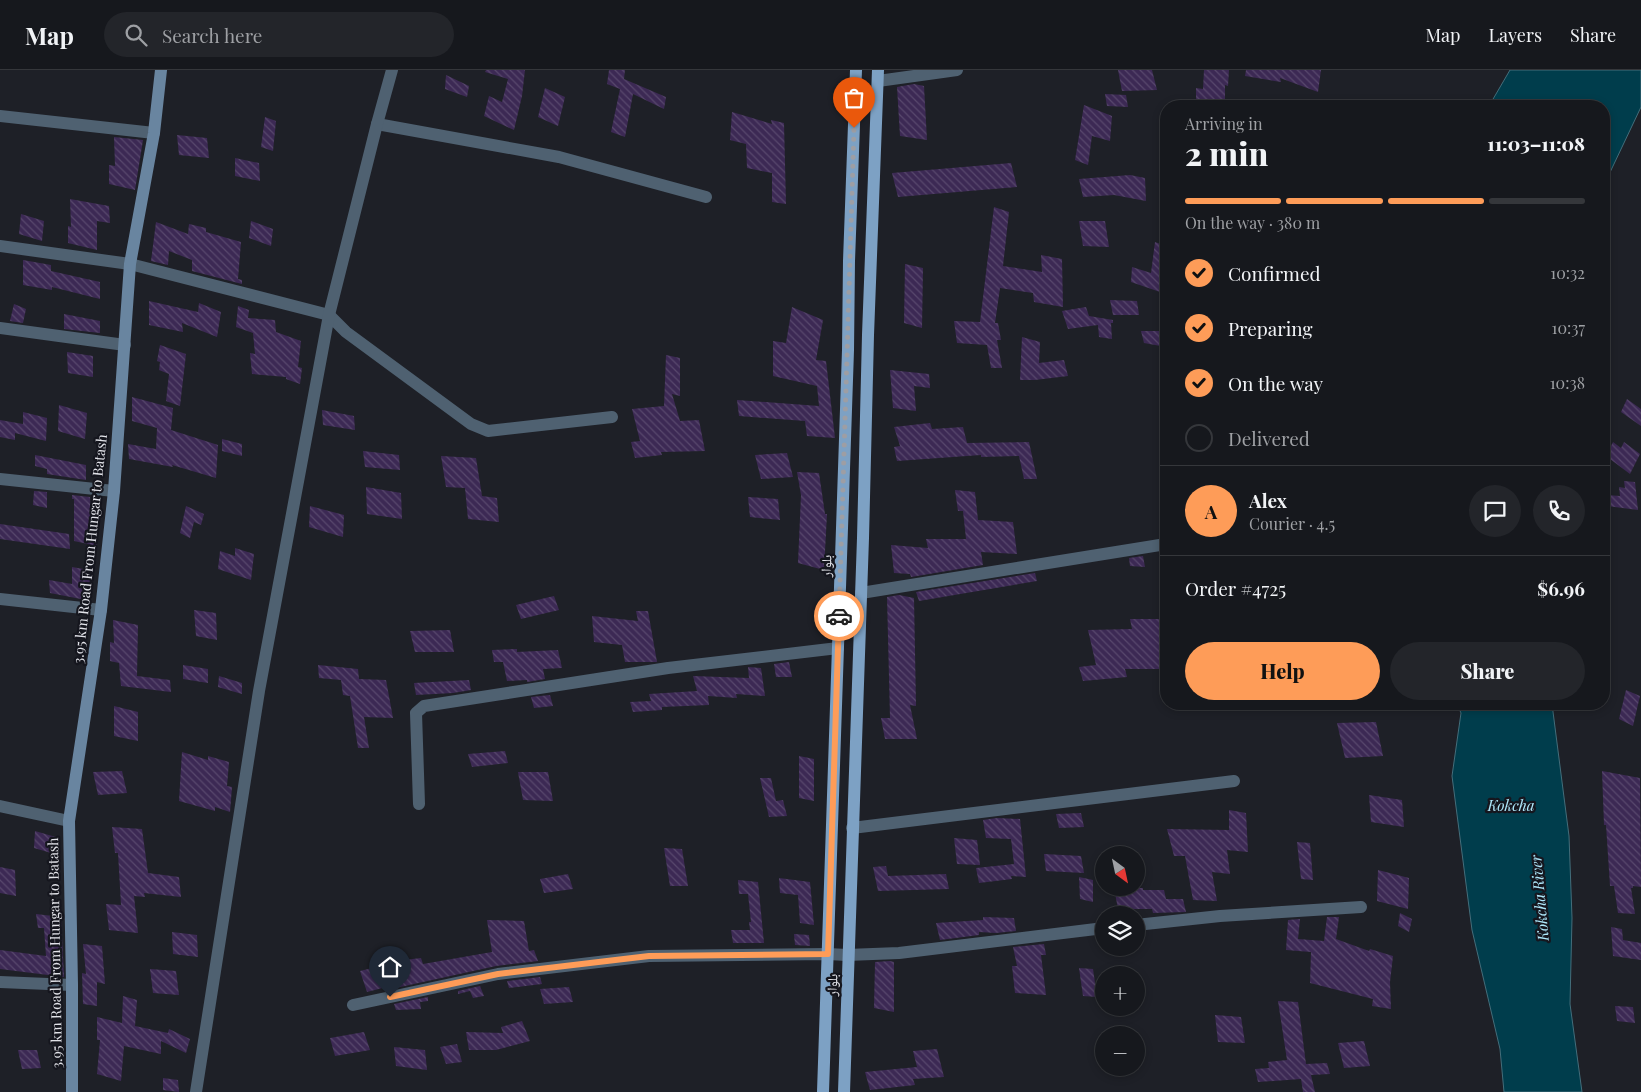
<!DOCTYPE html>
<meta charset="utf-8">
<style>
:root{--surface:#16181d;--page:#23252a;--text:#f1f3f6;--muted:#9ea0a4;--line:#35373b;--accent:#fe9c58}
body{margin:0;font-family:"Playfair Display","Noto Naskh Arabic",serif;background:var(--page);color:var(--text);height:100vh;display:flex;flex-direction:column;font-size:19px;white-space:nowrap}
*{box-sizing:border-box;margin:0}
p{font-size:16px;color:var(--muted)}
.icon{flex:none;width:28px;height:28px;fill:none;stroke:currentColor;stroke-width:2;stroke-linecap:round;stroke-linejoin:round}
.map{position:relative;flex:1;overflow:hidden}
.panel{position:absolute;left:1160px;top:30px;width:450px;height:610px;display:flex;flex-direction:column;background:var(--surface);border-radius:20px;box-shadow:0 2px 8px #0003,0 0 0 1px var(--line)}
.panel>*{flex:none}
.needle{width:32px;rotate:147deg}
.tools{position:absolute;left:1095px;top:776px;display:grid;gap:10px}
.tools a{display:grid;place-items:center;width:50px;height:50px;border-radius:50%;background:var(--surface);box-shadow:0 2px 8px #0003,0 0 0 1px var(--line);font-size:25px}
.pin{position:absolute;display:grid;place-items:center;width:42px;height:42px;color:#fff;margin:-51px -21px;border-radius:50% 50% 50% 0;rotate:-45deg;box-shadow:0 0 5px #0007}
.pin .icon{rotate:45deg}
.courier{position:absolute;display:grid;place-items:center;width:50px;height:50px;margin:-25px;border:4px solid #fe9c58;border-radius:50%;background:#fff;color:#222;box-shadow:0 1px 6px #0007}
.headline em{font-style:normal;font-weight:800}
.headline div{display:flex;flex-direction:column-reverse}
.headline{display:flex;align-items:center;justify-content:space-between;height:85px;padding:0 25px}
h1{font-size:32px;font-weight:800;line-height:38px}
.bar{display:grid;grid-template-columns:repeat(4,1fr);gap:8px 5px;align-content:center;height:60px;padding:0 25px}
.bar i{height:6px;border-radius:4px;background:var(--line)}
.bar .active{background:var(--accent)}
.bar p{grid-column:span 4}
.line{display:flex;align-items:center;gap:12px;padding:0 25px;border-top:1px solid var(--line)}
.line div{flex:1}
.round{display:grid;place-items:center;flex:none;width:52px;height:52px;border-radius:26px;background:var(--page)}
ol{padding:0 25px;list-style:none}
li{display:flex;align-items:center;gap:15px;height:55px}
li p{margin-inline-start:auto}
li .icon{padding:5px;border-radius:50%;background:var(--accent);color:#111;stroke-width:4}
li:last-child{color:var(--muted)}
li i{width:28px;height:28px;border:2px solid var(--line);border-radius:50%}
.cta{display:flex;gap:10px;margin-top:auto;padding:10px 25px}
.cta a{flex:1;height:58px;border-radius:30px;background:var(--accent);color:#111;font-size:20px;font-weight:800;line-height:58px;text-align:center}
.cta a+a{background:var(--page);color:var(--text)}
header{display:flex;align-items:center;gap:30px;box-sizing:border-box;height:70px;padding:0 25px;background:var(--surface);border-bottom:1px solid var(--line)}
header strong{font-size:24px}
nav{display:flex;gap:28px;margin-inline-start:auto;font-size:18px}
.search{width:350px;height:45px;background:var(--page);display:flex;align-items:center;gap:12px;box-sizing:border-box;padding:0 18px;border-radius:28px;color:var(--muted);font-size:19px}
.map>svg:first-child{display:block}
.water{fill:#003d4c;stroke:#446e7b}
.building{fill:url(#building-back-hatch)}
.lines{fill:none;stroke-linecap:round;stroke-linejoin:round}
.street{stroke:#4f6171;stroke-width:12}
.secondary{stroke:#6985a0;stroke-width:12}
.primary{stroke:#7da1c4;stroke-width:12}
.done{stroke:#9d9ea4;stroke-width:5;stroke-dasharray:0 9}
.route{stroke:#fe9c58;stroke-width:6}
.labels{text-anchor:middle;stroke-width:4.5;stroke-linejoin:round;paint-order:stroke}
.street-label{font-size:14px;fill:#e1e2e8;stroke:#15161e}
.water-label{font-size:15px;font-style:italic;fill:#aee8fb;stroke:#15161e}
</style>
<header>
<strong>Map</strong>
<div class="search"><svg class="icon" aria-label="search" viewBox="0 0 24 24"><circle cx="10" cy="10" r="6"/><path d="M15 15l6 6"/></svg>Search here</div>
<nav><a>Map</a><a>Layers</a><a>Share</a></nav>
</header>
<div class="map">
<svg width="1641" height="1022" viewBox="0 0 1641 1022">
<defs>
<pattern id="building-back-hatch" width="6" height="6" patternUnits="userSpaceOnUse" patternTransform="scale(1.25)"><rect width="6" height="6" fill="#3c2954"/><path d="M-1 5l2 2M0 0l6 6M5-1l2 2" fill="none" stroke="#58486d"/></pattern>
</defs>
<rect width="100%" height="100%" fill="#1e2027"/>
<g class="water">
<path d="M1510,0H1641V37L1604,115V36H1489Z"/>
<path d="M1457,634H1552L1569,766L1572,848L1570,934L1582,1022H1504L1500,979L1472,860L1452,706L1461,643Z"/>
</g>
<g class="building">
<path d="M486,0H525L522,26L514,60L484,46L489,26L502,32L508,9L485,2Z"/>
<path d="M609,0H625L624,9L666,27L664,39L633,24L625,67L611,62L620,19L607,14Z"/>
<path d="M1118,0H1152L1157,20L1122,21Z"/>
<path d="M1204,0H1229L1228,16L1225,15V36H1196V18L1203,19Z"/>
<path d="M1246,0H1321L1318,22L1280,8L1281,12L1245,6Z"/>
<path d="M446,5L469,16L467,27L445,19Z"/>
<path d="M914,14L924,16L927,70L900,66L897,17Z"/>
<path d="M545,18L565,27L558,56L538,47Z"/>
<path d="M1105,24L1126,25L1128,37L1107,36Z"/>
<path d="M1084,35L1112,46L1110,71L1092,66L1088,95L1075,90Z"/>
<path d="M732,42L772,54L771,50L784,53L786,134L772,132V103L747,98L746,74L730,70Z"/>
<path d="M265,47L276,51L273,81L261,77Z"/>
<path d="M177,65L207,68L209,88L179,85Z"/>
<path d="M114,67L143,70L135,120L109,114V95L115,96Z"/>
<path d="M235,88L259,93L260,111L235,106Z"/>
<path d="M1011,93L1017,117L898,127L892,103Z"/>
<path d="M1130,105L1145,108L1146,131L1114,125L1083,127L1079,109Z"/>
<path d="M70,129L109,136L110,153L97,151V180L68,173V156L71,157Z"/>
<path d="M994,137L1009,142L1003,196L1042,202L1041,185L1062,189L1063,237L1034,232L1033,223L1000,218L995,253H998L1001,270H997L1002,298H991L987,275L957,273L954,251L980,252Z"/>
<path d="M21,144L44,151L42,171L19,164Z"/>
<path d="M251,151L273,159L271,176L249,168Z"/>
<path d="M1079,151H1105L1109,177L1083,176Z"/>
<path d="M156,152L188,164L189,154L206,158V162L241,172L238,209L242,210V214L192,201V190L169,181L168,195L151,191Z"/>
<path d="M1155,172L1166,176V194L1163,223L1131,212L1132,197L1151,203Z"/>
<path d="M23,190L51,195V201L100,212V229L52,217V220L23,215Z"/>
<path d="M905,194L923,198L922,258L904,253Z"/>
<path d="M1110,230L1137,231L1139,245H1113Z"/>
<path d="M149,231L198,242L199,233L221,242L217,267L182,253L183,262L149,255Z"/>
<path d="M14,234L26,239L23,253L10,251Z"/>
<path d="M238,236L249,240L248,248L275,250L276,262L301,271L298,297L302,298L300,314L286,309V307L252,304L250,283L255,284L253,263L236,257Z"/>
<path d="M792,237L823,250L816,290L826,291L835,368L807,366L805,351L739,346L737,330L819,336L817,316L773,306V271L786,273Z"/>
<path d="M1086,237L1089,246L1113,250V253H1111L1112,269L1099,267L1098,255L1068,259L1062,241Z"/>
<path d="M64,244L100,251V263L64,259Z"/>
<path d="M1141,261H1166V277L1144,273Z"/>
<path d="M1022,267L1040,272L1039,293L1064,290L1068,306L1035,310H1020Z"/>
<path d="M160,275L186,284L180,336L166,331L169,304L159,300L160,292L157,291Z"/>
<path d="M67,282L93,286V307L68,303Z"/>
<path d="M666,285L680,288V326L672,324L680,351L699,350L705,381L661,382L662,385L635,388L631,372L640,371L632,339L664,336Z"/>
<path d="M890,300L929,304L930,318L914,316L916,341L893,338Z"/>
<path d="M132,327L173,338L171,360L218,375L216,408L172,395L173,397L129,389L128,374L156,379L157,358L132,351Z"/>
<path d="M1627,329L1641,339V356L1621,342Z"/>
<path d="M59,335L87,343L85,369L58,361Z"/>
<path d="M322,340L354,346L355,360L323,355Z"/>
<path d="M23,342L47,348L46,371L15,363V370L0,367V350L23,354Z"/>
<path d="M930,353L932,359L963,357L967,373L1029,372L1037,409H1024L1019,386L981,387V385L897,391L894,377L900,376L894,357Z"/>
<path d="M222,369L242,374V386L222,381Z"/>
<path d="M1613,372L1621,378L1624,372L1640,384L1630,404L1606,386Z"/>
<path d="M363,381L399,385L400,400L365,397Z"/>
<path d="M787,383L793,407L761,409L755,385Z"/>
<path d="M35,385L86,395V410L47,404V399L35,396Z"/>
<path d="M441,386L476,388L482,426L497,428L499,452L468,449L465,418L446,417Z"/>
<path d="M797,402L819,403L825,444H827L824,500L798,493L801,425Z"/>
<path d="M1624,411L1635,412L1638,440L1607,436V425L1620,426L1619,417L1625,418Z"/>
<path d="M366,417L401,423L402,449L367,444Z"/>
<path d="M955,420L975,422L978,450L1013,452L1017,484L981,482L983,495L911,507L910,504L894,503L891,475L928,478L926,469H966L963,441H958Z"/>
<path d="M34,421L47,422V438L33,435Z"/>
<path d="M72,425L90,427L91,449L97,450V476L74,471V429H72Z"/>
<path d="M748,427L778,429L780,450L750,447Z"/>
<path d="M186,436L204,444L201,455L194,452L190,468L180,463Z"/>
<path d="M310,436L344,445L343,467L309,457Z"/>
<path d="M0,454L69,464L70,479L0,469Z"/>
<path d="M235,478L254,484L251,510L218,499L220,481L235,486Z"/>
<path d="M1143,486L1145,497L1130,496L1129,488Z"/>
<path d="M72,497L89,500L91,531L50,523L49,510L72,514Z"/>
<path d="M1035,503L1037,511L919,531L916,522Z"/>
<path d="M899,525L914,528L916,636L910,635L917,669H885L881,648H890L887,527Z"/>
<path d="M554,526L559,540L521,549L516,535Z"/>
<path d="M194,540L216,543L217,570L196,566Z"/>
<path d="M636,541H648L657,592H625L622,575L594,572L592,546L638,551Z"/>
<path d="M1130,549H1166V599H1125L1127,607L1083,611L1079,597L1096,595L1088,560L1132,559Z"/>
<path d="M113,550L138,555L137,606L170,610L171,622L121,616L119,593L110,591V572L114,573Z"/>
<path d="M450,560L454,582H415L410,561Z"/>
<path d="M517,579V582L558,580L562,598L543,599L545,609L527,612V610L507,611L503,592H494L492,580Z"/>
<path d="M789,592L792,607H776L774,594Z"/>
<path d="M183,595L208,599V613L183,609Z"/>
<path d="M318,595L358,599L359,609L386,610L393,648L364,647L369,678H358L350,626L343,625L341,610L319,608Z"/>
<path d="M748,597L761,598L765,626L736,624L737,628L708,626L709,635L662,637V640L633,642L630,632L651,631L649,624L697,621L693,606L749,608Z"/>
<path d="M219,606L242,613V624L218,617Z"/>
<path d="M469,610L471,620L453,623L416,625L414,613Z"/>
<path d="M1626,620L1640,626L1633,656L1619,649Z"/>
<path d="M550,625L553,636L534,638L531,627Z"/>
<path d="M114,636L138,642V671L114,666Z"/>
<path d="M1376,652L1383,686L1345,688L1337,653Z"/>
<path d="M505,681L508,693L472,697L468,684Z"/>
<path d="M182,682L208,690V686L229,692L227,716L232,717L230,742L215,737V741L179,731Z"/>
<path d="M799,686L814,689V731L799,728Z"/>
<path d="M122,701L127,723L98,725L93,702Z"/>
<path d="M1602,701L1640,708L1641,817L1633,816V818H1631L1635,844L1618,843L1614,816H1610L1606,755H1604Z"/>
<path d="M518,702H548L553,731L523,730Z"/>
<path d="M760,708H771L776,731L783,730L787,746L769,747Z"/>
<path d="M1369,725L1402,730L1404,757L1371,752Z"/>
<path d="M1229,740L1246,743L1248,782L1227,780L1230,804L1212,802L1217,831L1193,830L1185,786H1174L1167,759L1229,760Z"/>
<path d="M1081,743L1084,757L1059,758L1056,744Z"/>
<path d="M997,748L1020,749L1026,807L1011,806L1012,809L979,813L976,798L1014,794L1011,769L986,768L983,750Z"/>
<path d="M112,757L142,759L148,803L179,807L181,827L144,823L145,827L134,826L138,863L109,860L106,834L121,835L118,783H115Z"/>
<path d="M35,761L59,768L58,785L34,778Z"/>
<path d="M954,768L977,770L980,795L957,794Z"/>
<path d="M1297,772L1310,773L1313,810L1301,809Z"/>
<path d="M664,778L682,779L688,816H670Z"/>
<path d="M1044,784L1081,786L1084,803L1046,801Z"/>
<path d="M886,796L888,806L946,804L949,819L878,821L873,797Z"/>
<path d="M0,797L15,800L16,826L0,823Z"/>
<path d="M1378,800L1409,808L1408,839L1377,831Z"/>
<path d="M568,804L573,819L544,823L540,809Z"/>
<path d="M1079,807L1093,810V832L1080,829Z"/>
<path d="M779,808L810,812L814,855L800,853L798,825L780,823Z"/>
<path d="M738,810L758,812L764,873H733L731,860H750L749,852H751L748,824H739Z"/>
<path d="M1114,818H1143V820H1164L1166,829H1183L1186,842L1153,843L1152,839H1118Z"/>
<path d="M1400,843L1412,849L1409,862L1398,856Z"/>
<path d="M36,844L61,847L64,907L0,899V880L46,886L44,858H38Z"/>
<path d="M983,847L1014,848L1016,861L996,863L979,862V865L940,870L936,853L983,850Z"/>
<path d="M1327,847H1339L1336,869L1369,881L1370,879L1393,886L1390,912L1391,939L1372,936L1373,929L1310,913L1311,882L1286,880L1288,850L1300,849L1298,869L1324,871Z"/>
<path d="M487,850L524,851L529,881L534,880L538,891L496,896L391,919L390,916L367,922L360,901L388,894V892L421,888L423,894L492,882Z"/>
<path d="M1611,857L1622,859L1623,870L1641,873V890L1613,886Z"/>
<path d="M172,862L197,865L198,887L173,884Z"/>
<path d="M794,864L809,865L810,876L795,875Z"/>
<path d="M83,874L102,876L105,914L97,912V936L83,934L82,903L86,904Z"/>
<path d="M1044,874L1046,885H1041L1046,925L1015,923L1012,896H1017L1013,877Z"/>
<path d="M890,891L894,892V942L874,938L875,892Z"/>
<path d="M1079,898L1093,899L1097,927L1083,926Z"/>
<path d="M150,899L176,901L179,925L153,923Z"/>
<path d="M540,907L542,914L509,918L507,911Z"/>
<path d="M480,916L484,926L473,928L470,921L458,924V921Z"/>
<path d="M569,917L573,932L544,934L540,919Z"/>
<path d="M123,926L137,930L135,956L168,963L169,959L190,969L186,983L161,971V984L124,976L121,1011L97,1004L100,970H97V947L122,953Z"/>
<path d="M428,927V931L420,932L421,939L396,940L394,934Z"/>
<path d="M1278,931L1298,932L1306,994L1327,993L1330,1004L1311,1005L1315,1022H1303L1301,1009L1258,1012L1255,999L1269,998L1268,992L1287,990Z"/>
<path d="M1615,936L1633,937L1635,953L1617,951Z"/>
<path d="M1215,945L1241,947L1245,973L1218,972Z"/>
<path d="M522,951L530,971L496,980H469L466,962L503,963L501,957Z"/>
<path d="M364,962L370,980L335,986L330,968Z"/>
<path d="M1364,971L1370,996L1344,998L1338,973Z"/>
<path d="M457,974L462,992L446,994L440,977Z"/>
<path d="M394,977L425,980L427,1000L396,996Z"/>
<path d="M937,979L944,1007L913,1009L915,1015L870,1020L865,1002L917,997L913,981Z"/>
<path d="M18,980H37L41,998L22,999Z"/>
<path d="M163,1008L178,1010L179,1022L163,1020Z"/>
</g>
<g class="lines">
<g class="street">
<path d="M878,11L957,0"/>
<path d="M0,46L154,63"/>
<path d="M377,54L559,87L706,127"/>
<path d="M0,176L130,194L329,245L346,262L471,354L488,361L612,347"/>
<path d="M0,258L125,275"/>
<path d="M0,409L114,421"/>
<path d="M861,523L1166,474"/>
<path d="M0,529L101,540"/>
<path d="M419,734L416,643L424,636L668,598L838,578"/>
<path d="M0,736L69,751"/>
<path d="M852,758L1234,711"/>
<path d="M1136,855L1220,846L1361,837"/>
<path d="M0,912L72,915"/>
<path d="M353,935L498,904L649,886L828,884L847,885L899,883L1104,858"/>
<path d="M196,1022L259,621L329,245L377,54L392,0"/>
</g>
<path class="secondary" d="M72,1022V915L69,751L101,540L114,421L130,194L154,63L161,0"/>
<g class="primary">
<path d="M823,1022L848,280L849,191L856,0"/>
<path d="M844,1022L863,468L868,265L878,0"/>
</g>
</g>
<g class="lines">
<path class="done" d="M839,546L854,58"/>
<path class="route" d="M390,927L498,904L649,886L828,884L839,546"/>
</g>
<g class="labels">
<g class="street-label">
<text transform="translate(90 479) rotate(-84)" y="5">3.95 km Road From Hungar to Batash</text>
<text transform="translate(826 496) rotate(-88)" y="5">بلوار</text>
<text transform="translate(55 883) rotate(-91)" y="5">3.95 km Road From Hungar to Batash</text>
<text transform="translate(832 915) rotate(-88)" y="5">بلوار</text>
</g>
<g class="water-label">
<text x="1511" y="741">Kokcha</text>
<text transform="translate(1540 828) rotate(-95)" y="5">Kokcha River</text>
</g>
</g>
</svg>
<div class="tools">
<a><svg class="needle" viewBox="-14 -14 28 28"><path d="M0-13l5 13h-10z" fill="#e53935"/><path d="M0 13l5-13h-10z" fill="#9ea0a4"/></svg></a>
<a><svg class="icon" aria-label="layers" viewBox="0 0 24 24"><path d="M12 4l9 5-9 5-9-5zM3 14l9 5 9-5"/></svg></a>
<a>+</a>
<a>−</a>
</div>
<div class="pin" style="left:854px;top:58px;background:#ea580c"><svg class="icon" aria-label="bag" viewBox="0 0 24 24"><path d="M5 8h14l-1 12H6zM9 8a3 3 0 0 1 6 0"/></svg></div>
<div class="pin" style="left:390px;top:927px;background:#1f2937"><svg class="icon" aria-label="home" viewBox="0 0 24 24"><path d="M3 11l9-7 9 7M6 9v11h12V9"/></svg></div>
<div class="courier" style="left:839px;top:546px"><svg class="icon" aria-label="car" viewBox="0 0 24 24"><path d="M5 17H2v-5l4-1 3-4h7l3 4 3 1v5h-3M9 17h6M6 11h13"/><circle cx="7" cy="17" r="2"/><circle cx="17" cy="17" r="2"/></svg></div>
<section class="panel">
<div class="headline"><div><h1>2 min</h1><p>Arriving in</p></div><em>11:03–11:08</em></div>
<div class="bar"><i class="active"></i><i class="active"></i><i class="active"></i><i></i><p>On the way · 380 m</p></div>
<ol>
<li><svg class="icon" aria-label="check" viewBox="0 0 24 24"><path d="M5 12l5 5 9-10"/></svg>Confirmed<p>10:32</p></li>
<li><svg class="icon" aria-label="check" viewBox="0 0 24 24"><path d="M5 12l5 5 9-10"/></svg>Preparing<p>10:37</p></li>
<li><svg class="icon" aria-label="check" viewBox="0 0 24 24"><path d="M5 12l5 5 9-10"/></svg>On the way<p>10:38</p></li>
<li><i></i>Delivered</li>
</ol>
<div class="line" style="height:90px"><b class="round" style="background:var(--accent);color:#111">A</b><div><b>Alex</b><p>Courier · 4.5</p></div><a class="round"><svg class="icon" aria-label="chat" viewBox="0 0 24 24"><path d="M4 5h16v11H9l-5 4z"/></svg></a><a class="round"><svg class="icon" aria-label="phone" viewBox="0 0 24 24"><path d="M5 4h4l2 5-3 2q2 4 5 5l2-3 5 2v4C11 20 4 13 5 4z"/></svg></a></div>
<div class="line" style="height:65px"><div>Order #4725</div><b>$6.96</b></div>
<div class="cta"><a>Help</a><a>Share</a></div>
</section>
</div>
